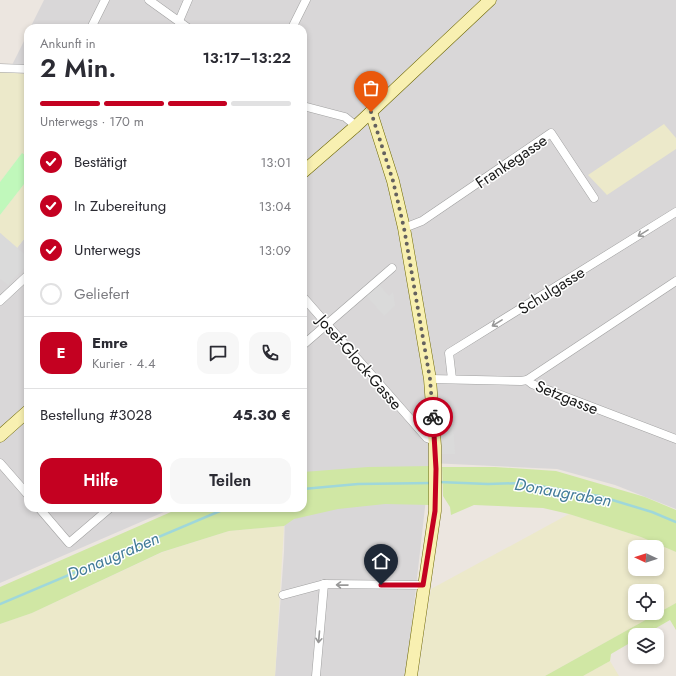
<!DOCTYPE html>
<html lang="de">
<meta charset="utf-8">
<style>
:root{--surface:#fff;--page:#f7f7f7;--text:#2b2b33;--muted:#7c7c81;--line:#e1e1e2;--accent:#c40121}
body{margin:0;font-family:Jost,sans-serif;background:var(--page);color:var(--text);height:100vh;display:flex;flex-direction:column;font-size:15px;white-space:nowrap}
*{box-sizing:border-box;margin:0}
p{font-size:13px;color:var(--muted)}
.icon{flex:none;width:22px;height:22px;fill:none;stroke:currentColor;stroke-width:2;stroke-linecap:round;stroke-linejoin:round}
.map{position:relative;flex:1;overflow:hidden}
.details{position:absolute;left:24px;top:24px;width:283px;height:488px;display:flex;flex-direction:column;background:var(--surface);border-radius:12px;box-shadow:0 2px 6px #0003}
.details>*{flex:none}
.needle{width:26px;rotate:274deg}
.buttons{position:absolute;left:628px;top:540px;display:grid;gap:8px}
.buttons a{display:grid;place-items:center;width:36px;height:36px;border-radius:8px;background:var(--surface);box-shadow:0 2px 6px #0003;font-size:20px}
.pin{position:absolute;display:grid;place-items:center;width:34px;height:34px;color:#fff;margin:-41px -17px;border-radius:50% 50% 50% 0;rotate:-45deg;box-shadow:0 0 4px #0007}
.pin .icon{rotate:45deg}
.courier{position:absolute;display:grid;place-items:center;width:40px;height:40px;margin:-20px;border:3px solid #c40121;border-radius:50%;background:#fff;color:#222;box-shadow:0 1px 5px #0007}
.summary em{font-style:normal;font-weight:600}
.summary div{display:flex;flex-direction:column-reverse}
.summary{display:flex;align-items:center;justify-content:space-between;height:68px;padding:0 16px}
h1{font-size:26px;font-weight:600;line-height:30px}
.bar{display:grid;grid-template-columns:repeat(4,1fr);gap:6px 4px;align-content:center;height:48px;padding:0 16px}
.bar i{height:5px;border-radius:3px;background:var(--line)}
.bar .on{background:var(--accent)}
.bar p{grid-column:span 4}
.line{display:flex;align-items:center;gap:10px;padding:0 16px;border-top:1px solid var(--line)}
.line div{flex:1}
.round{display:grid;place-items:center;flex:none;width:42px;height:42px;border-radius:12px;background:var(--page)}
ol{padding:0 16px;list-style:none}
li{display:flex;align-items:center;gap:12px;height:44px}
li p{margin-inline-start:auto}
li .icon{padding:4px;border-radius:50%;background:var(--accent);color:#fff;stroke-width:4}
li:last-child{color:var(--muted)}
li i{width:22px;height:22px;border:2px solid var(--line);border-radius:50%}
.button{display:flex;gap:8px;margin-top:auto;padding:8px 16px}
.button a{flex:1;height:46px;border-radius:12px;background:var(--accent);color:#fff;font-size:16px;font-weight:600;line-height:46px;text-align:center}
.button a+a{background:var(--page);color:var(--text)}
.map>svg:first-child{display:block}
.residential{fill:#d9d7d8}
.farmland{fill:#ece9ca;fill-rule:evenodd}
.grass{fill:#d0e7a4}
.park{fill:#c0f8bb}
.parking{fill:#dadada}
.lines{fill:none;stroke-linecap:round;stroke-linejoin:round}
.stream{stroke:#9fd7da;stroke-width:2.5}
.street-casing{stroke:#a1a1a1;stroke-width:9}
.secondary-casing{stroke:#6e6805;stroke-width:13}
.street{stroke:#fff;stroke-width:8}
.secondary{stroke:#f8f0b1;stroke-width:12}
.oneway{stroke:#989898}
.done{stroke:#64615f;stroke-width:4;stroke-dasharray:0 7.2}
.route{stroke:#c40121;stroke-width:5}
.labels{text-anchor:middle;stroke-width:3;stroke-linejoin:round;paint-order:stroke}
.street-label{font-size:16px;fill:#1a1a1a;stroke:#fff}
.water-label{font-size:17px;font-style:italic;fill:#437c99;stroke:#fff}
</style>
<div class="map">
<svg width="676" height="676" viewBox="0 0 676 676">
<rect width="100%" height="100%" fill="#ece6e0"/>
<g class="residential">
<path d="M44,0H676V509L615,485L557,469L430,463L406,676H275L284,552L285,508H303V28H30Z"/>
<path d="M28,33V66L12,65Z"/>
<path d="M0,233L17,248L28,234V508H173L0,583Z"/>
</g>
<g class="farmland">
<path d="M0,72L28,74V157L22,153L0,182Z"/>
<path d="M664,124L676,138V149L607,195L588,175Z"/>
<path d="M28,179V234L17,248L0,233V215Z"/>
<path d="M569,514L641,537L676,552V603L545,676H418L431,589ZM635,547H657V569H635ZM635,591H657V613H635Z"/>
<path d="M284,526L275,676H0V624L32,613L163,552L229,531Z"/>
<path d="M610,661L619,676H583Z"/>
</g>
<g class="grass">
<path d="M432,466L431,505L385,504L338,509L294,519L284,526L229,531L162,552L32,613L0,624V587L180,508H303V472L368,467Z"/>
<path d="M442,467H495L556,471L645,497L676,510V552L641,537L569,514L543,508L474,505L451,515L450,507L443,496Z"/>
<path d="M676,603V630L670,620L644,635H635V640L611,654L610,661L583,676H545Z"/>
</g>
<path class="park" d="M22,153L28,157V179L0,215V182Z"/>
<g class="parking">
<path d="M0,233L28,257V264L8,285L0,279Z"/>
<path d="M376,281L389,296L393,292L395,306L384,316L363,292Z"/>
<path d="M453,423L455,454H441L439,424Z"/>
</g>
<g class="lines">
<g class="stream">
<path d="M439,482L488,484L522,483L599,496L652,512L676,522"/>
<path d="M303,489L358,484L432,483"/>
<path d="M0,604L227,508"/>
</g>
<g class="street-casing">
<g id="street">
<path d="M149,0L188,28"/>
<path d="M179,21L188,0"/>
<path d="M91,28L105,0"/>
<path d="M292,28L306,0"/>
<path d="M0,68L28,69"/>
<path d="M303,106L345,117L356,126"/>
<path d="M404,228L422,221L551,133L594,198"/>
<path d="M303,297L427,438L435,441"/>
<path d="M0,301L28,275"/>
<path d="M303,345L392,268"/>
<path d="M430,379L521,381L527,380L676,281"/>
<path d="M452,379L449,353L676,212"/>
<path d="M527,380L532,384L676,439"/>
<path d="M0,463L28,495"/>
<path d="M39,508L69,543L110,508"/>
<path d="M283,595L324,584L423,585"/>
<path d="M316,676L324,584"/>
</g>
</g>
<g class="secondary-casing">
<g id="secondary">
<path d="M371,112L393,181L404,228L430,379L435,446V511L411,676"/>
<path d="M303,172L356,126L490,0"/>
<path d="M0,436L28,411"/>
</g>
</g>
<use href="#street" class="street"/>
<use href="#secondary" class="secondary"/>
</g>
<defs><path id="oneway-shaft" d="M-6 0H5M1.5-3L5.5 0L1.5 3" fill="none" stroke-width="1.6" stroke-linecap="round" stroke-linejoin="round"/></defs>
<g class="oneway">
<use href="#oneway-shaft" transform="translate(643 233) rotate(148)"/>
<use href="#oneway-shaft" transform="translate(497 323) rotate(148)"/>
<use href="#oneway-shaft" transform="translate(342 585) rotate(-179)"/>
<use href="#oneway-shaft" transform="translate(319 637) rotate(95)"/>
</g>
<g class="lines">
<path class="done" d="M371,112L393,181L404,228L430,379L433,417"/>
<path class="route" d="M381,585H423L435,511L436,469L433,417"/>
</g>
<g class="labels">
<g class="street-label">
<text transform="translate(511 161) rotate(-34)" y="6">Frankegasse</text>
<text transform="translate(551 290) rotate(-32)" y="6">Schulgasse</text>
<text transform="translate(360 362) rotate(49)" y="6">Josef-Glock-Gasse</text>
<text transform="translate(567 397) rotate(22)" y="6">Setzgasse</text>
</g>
<g class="water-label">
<text transform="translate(563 492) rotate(10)" y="6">Donaugraben</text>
<text transform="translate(113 556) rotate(-23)" y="6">Donaugraben</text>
</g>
</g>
</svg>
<div class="buttons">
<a><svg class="needle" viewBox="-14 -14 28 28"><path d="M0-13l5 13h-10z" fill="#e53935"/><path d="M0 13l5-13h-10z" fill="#7c7c81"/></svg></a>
<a><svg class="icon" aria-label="locate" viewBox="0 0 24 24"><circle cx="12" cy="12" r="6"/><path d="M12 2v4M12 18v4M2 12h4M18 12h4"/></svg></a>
<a><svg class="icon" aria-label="layers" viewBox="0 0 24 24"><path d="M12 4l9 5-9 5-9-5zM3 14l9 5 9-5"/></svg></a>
</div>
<div class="pin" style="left:371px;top:112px;background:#ea580c"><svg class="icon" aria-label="bag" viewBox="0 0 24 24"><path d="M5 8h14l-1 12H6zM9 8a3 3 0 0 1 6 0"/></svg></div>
<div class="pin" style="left:381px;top:585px;background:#1f2937"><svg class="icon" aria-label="home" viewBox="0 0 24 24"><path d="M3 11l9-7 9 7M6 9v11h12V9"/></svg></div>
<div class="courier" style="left:433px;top:417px"><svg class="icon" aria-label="bike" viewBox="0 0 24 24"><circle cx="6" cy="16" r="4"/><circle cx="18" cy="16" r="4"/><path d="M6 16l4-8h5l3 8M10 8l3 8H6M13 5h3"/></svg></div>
<section class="details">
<div class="summary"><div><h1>2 Min.</h1><p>Ankunft in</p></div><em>13:17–13:22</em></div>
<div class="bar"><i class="on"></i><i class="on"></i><i class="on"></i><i></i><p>Unterwegs · 170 m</p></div>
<ol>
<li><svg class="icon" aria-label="check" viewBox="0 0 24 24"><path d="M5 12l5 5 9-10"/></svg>Bestätigt<p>13:01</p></li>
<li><svg class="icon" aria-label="check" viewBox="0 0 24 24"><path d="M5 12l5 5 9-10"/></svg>In Zubereitung<p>13:04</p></li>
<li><svg class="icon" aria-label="check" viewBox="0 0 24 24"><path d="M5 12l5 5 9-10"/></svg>Unterwegs<p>13:09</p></li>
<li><i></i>Geliefert</li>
</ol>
<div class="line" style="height:72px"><b class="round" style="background:var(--accent);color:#fff">E</b><div><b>Emre</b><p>Kurier · 4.4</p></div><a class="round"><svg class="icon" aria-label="chat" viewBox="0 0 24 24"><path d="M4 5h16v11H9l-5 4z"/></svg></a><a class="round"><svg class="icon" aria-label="phone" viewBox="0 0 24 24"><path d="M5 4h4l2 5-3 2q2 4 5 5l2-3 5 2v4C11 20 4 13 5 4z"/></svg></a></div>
<div class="line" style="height:52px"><div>Bestellung #3028</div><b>45.30 €</b></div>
<div class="button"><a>Hilfe</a><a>Teilen</a></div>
</section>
</div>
